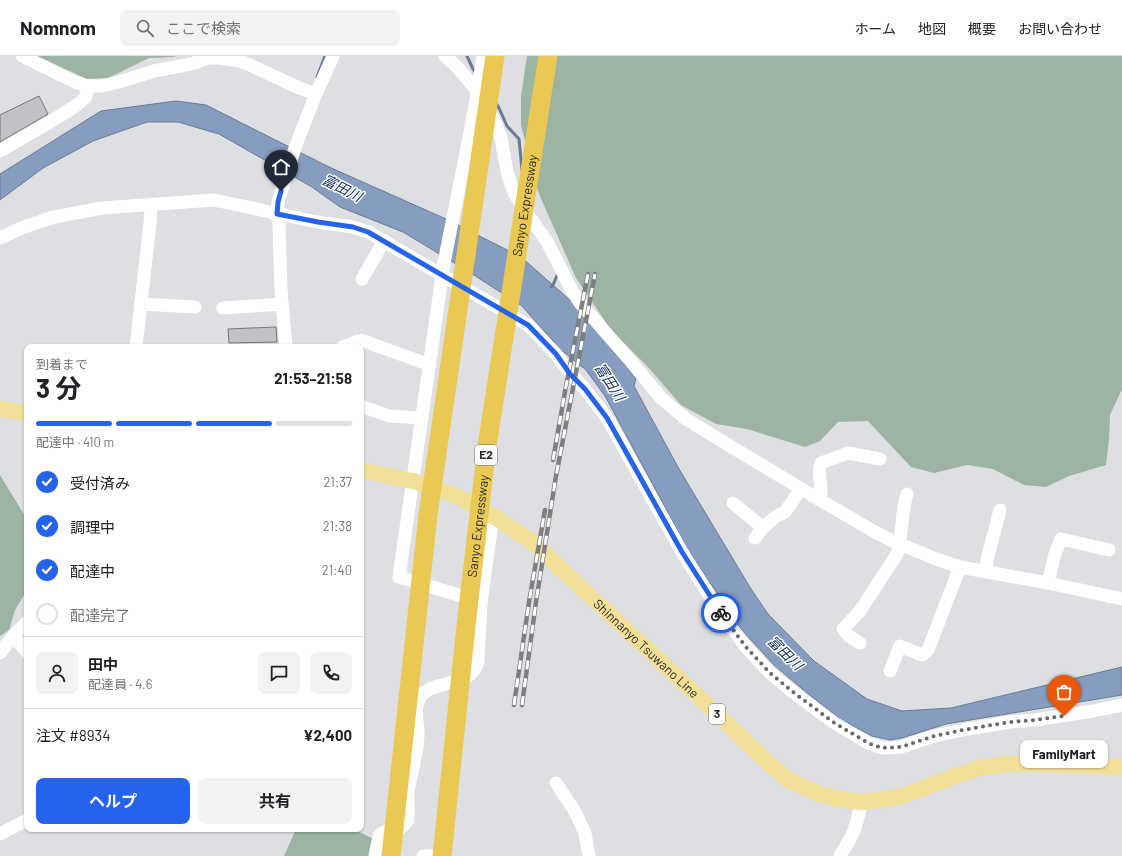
<!DOCTYPE html>
<html lang="ja">
<meta charset="utf-8">
<style>
:root{--surface:#fff;--page:#f2f2f2;--text:#202124;--muted:#757577;--line:#e0e0e0;--accent:#2563eb}
body{margin:0;font-family:Barlow,"Noto Sans JP",sans-serif;background:var(--page);color:var(--text);height:100vh;display:flex;flex-direction:column;font-size:15px;white-space:nowrap}
*{box-sizing:border-box;margin:0}
p{font-size:13px;color:var(--muted)}
.icon{flex:none;width:22px;height:22px;fill:none;stroke:currentColor;stroke-width:2;stroke-linecap:round;stroke-linejoin:round}
.map{position:relative;flex:1;overflow:hidden}
.details{position:absolute;left:24px;top:288px;width:340px;height:488px;display:flex;flex-direction:column;background:var(--surface);border-radius:8px;box-shadow:0 1px 3px #0004}
.details>*{flex:none}
.pin{position:absolute;display:grid;place-items:center;width:34px;height:34px;color:#fff;margin:-41px -17px;border-radius:50% 50% 50% 0;rotate:-45deg;box-shadow:0 0 4px #0007}
.pin .icon{rotate:45deg}
.courier{position:absolute;display:grid;place-items:center;width:40px;height:40px;margin:-20px;border:3px solid #2563eb;border-radius:50%;background:#fff;color:#222;box-shadow:0 1px 5px #0007}
.bubble{position:absolute;height:28px;border-radius:8px;background:var(--surface);box-shadow:0 1px 3px #0004;font-size:13px;font-weight:700;line-height:28px;text-align:center}
.summary em{font-style:normal;font-weight:700}
.summary div{display:flex;flex-direction:column-reverse}
.summary{display:flex;align-items:center;justify-content:space-between;height:68px;padding:0 12px}
h1{font-size:26px;font-weight:700;line-height:30px}
.bar{display:grid;grid-template-columns:repeat(4,1fr);gap:6px 4px;align-content:center;height:48px;padding:0 12px}
.bar i{height:5px;border-radius:3px;background:var(--line)}
.bar .current{background:var(--accent)}
.bar p{grid-column:span 4}
.line{display:flex;align-items:center;gap:10px;padding:0 12px;border-top:1px solid var(--line)}
.line div{flex:1}
.round{display:grid;place-items:center;flex:none;width:42px;height:42px;border-radius:8px;background:var(--page)}
ol{padding:0 12px;list-style:none}
li{display:flex;align-items:center;gap:12px;height:44px}
li p{margin-inline-start:auto}
li .icon{padding:4px;border-radius:50%;background:var(--accent);color:#fff;stroke-width:4}
li:last-child{color:var(--muted)}
li i{width:22px;height:22px;border:2px solid var(--line);border-radius:50%}
.action{display:flex;gap:8px;margin-top:auto;padding:8px 12px}
.action a{flex:1;height:46px;border-radius:8px;background:var(--accent);color:#fff;font-size:16px;font-weight:700;line-height:46px;text-align:center}
.action a+a{background:var(--page);color:var(--text)}
header{display:flex;align-items:center;gap:24px;box-sizing:border-box;height:56px;padding:0 20px;background:var(--surface);border-bottom:1px solid var(--line)}
header strong{font-size:19px}
nav{display:flex;gap:22px;margin-inline-start:auto;font-size:14px}
.search{width:280px;height:36px;background:var(--page);display:flex;align-items:center;gap:10px;box-sizing:border-box;padding:0 14px;border-radius:8px;color:var(--muted);font-size:15px}
.map>svg:first-child{display:block}
.green{fill:#9db4a2}
.water{fill:#879dbf;stroke:#6b7a93}
.lines{fill:none;stroke-linecap:round;stroke-linejoin:round}
.stream{stroke:#6b7a93;stroke-width:3}
.building{fill:#c1c2c5;stroke:#77787b}
.minor{stroke:#fff;stroke-width:13}
.major{stroke:#f2df98;stroke-width:16}
.highway{stroke:#e9c954;stroke-width:19}
.rail-casing{stroke:#7e7f81;stroke-width:4.5}
.rail{stroke:#fff;stroke-width:3;stroke-dasharray:9;stroke-linecap:butt}
.done{stroke:#69696b;stroke-width:4;stroke-dasharray:0 7.2}
.route{stroke:#2563eb;stroke-width:5}
.labels{text-anchor:middle;stroke-width:3;stroke-linejoin:round;paint-order:stroke}
.shield{fill:#fff;stroke:#6a6a6b;stroke-width:1}
.shield-label{font-size:12px;font-weight:bold;fill:#2a2a2b}
.street-label{font-size:13px;fill:#2a2a2b;stroke:#fff}
.water-label{font-size:14px;font-style:italic;fill:#0e2a56;stroke:#fff}
</style>
<header>
<strong>Nomnom</strong>
<div class="search"><svg class="icon" aria-label="search" viewBox="0 0 24 24"><circle cx="10" cy="10" r="6"/><path d="M15 15l6 6"/></svg>ここで検索</div>
<nav><a>ホーム</a><a>地図</a><a>概要</a><a>お問い合わせ</a></nav>
</header>
<div class="map">
<svg width="1122" height="800" viewBox="0 0 1122 800">
<rect width="100%" height="100%" fill="#dddfe2"/>
<g class="green">
<path d="M37,0H177L173,1L149,2L108,22L87,23Z"/>
<path d="M527,0H1122V333L1110,359L1109,383L1106,409L1069,420L1046,431L1024,429L993,413L967,409L934,417L911,411L868,365L838,366L820,385L805,391L747,373L716,368L681,349L648,311L611,274L576,222L539,138L521,69V40Z"/>
<path d="M0,419L25,460L27,466V499L24,510V539L15,554L9,574L0,580Z"/>
<path d="M296,773H353L390,791L393,800H284Z"/>
</g>
<path class="water" d="M176,45L206,49L329,111L446,163L521,201L571,245L636,322L634,330L679,413L751,533L768,558L814,605L867,643L902,655L951,652L1122,611V639L946,668L902,682L890,684L872,680L840,663L807,637L774,609L741,573L687,492L605,340L586,314L560,293L522,250L466,214L403,176L340,151L312,131L219,78L178,66H147L93,85L43,112L0,144V118L101,55Z"/>
<g class="lines">
<g class="stream">
<path d="M467,0L473,13L476,17"/>
<path d="M317,21L325,0"/>
<path d="M496,47L499,52L507,70L519,83L522,114"/>
<path d="M551,231L553,229L558,217"/>
</g>
</g>
<g class="building">
<path d="M39,40L48,58L0,86V59Z"/>
<path d="M276,271L277,286L229,287L228,273Z"/>
</g>
<g class="lines">
<g class="minor">
<path d="M22,0L75,26L87,30H102L119,26L154,15L191,8L208,2H220L239,5L250,9L297,31L316,38"/>
<path d="M445,0L458,12L478,36L494,64L501,81L507,116L514,137L528,159L546,184L555,201L572,235L580,247L633,308L661,342L686,363L730,390L820,444L875,476L900,489L907,491L936,503L960,511L1048,527L1122,543"/>
<path d="M0,95C14,86 81,51 86,40C87,37 87,33 87,30"/>
<path d="M0,182L24,171L54,161L102,152L214,144L317,166L353,171L368,176L528,269L556,298L570,317L585,333L607,362L682,496L718,553L745,590L770,617L793,636L833,666L868,687L882,692H889L901,691L934,680L968,673L1010,666L1035,664L1093,655L1122,649"/>
<path d="M362,223L384,185"/>
<path d="M140,248L195,251"/>
<path d="M223,252L282,248"/>
<path d="M136,291L150,167L151,149"/>
<path d="M286,291L281,235L279,168L277,158L278,146L285,124L296,89L316,38L333,0"/>
<path d="M342,291L361,284L430,309"/>
<path d="M361,350L389,360L422,362"/>
<path d="M820,444C824,432 816,419 821,407L848,397L880,403"/>
<path d="M733,447L763,472L755,482"/>
<path d="M763,472L775,461L785,456L801,433"/>
<path d="M986,516L987,504L1000,454"/>
<path d="M1048,527L1055,498L1061,483L1109,494"/>
<path d="M481,546L493,460"/>
<path d="M13,580L27,596"/>
<path d="M860,587L850,581L843,573L860,555L897,498C903,478 901,457 907,438"/>
<path d="M0,597L13,580L27,566"/>
<path d="M890,615L900,590L922,599L928,594L960,511"/>
<path d="M556,727L574,754L585,777L589,800"/>
<path d="M0,778L27,764"/>
<path d="M375,800C376,795 378,783 380,779C386,771 403,777 408,763C409,756 407,745 408,738C410,718 418,699 418,678C418,666 413,651 421,640C429,628 457,628 468,620C473,617 476,611 478,606L481,546L399,521L443,213C456,142 473,72 483,0"/>
<path d="M423,800H443"/>
<path d="M840,800C843,794 847,789 850,783C855,775 860,755 861,746"/>
</g>
<g class="major">
<path d="M0,353L27,357"/>
<path id="s1" d="M361,414L413,425L457,440L493,460L531,485L716,657L767,706L787,723L817,737L839,743L861,746L880,744L905,739L950,722L976,713L1005,708H1040L1122,711"/>
</g>
<g class="highway">
<path d="M391,800L428,459L495,0"/>
<path id="s2" d="M442,800L467,561L487,390L548,0"/>
</g>
<g class="rail-casing">
<g id="rail">
<path d="M553,404L566,330L588,218"/>
<path d="M514,649L529,546L545,454"/>
<path d="M522,649L536,546L556,420L595,218"/>
</g>
</g>
<use href="#rail" class="rail"/>
</g>
<g class="lines">
<path class="done" d="M721,557L745,590L770,617L793,636L833,666L868,687L882,692L901,691L934,680L968,673L1010,666L1035,664L1064,660"/>
<path class="route" d="M281,135L278,146L277,158L318,166L353,171L368,176L528,269L556,298L570,318L585,333L607,362L682,496L721,557"/>
</g>
<g class="labels">
<g class="shield">
<rect x="475" y="389" width="22" height="20" rx="3"/>
<rect x="709" y="648" width="16" height="20" rx="3"/>
</g>
<g class="shield-label">
<text x="486" y="403">E2</text>
<text x="717" y="662">3</text>
</g>
<g class="street-label">
<text dy="5" stroke="none"><textPath href="#s2" startOffset="656">Sanyo Expressway</textPath></text>
<text dy="5" stroke="none"><textPath href="#s2" startOffset="332">Sanyo Expressway</textPath></text>
<text dy="5" stroke="none"><textPath href="#s1" startOffset="344">Shinnanyo Tsuwano Line</textPath></text>
</g>
<g class="water-label">
<text transform="translate(342 132) rotate(27)" y="5">富田川</text>
<text transform="translate(610 326) rotate(57)" y="5">富田川</text>
<text transform="translate(785 597) rotate(44)" y="5">富田川</text>
</g>
</g>
</svg>
<div class="pin" style="left:1064px;top:660px;background:#ea580c"><svg class="icon" aria-label="bag" viewBox="0 0 24 24"><path d="M5 8h14l-1 12H6zM9 8a3 3 0 0 1 6 0"/></svg></div>
<div class="pin" style="left:281px;top:135px;background:#1f2937"><svg class="icon" aria-label="home" viewBox="0 0 24 24"><path d="M3 11l9-7 9 7M6 9v11h12V9"/></svg></div>
<div class="courier" style="left:721px;top:557px"><svg class="icon" aria-label="bike" viewBox="0 0 24 24"><circle cx="6" cy="16" r="4"/><circle cx="18" cy="16" r="4"/><path d="M6 16l4-8h5l3 8M10 8l3 8H6M13 5h3"/></svg></div>
<div class="bubble" style="left:1020px;top:684px;width:88px">FamilyMart</div>
<section class="details">
<div class="summary"><div><h1>3 分</h1><p>到着まで</p></div><em>21:53–21:58</em></div>
<div class="bar"><i class="current"></i><i class="current"></i><i class="current"></i><i></i><p>配達中 · 410 m</p></div>
<ol>
<li><svg class="icon" aria-label="check" viewBox="0 0 24 24"><path d="M5 12l5 5 9-10"/></svg>受付済み<p>21:37</p></li>
<li><svg class="icon" aria-label="check" viewBox="0 0 24 24"><path d="M5 12l5 5 9-10"/></svg>調理中<p>21:38</p></li>
<li><svg class="icon" aria-label="check" viewBox="0 0 24 24"><path d="M5 12l5 5 9-10"/></svg>配達中<p>21:40</p></li>
<li><i></i>配達完了</li>
</ol>
<div class="line" style="height:72px"><a class="round"><svg class="icon" aria-label="person" viewBox="0 0 24 24"><circle cx="12" cy="8" r="4"/><path d="M4 21q1-7 8-7t8 7"/></svg></a><div><b>田中</b><p>配達員 · 4.6</p></div><a class="round"><svg class="icon" aria-label="chat" viewBox="0 0 24 24"><path d="M4 5h16v11H9l-5 4z"/></svg></a><a class="round"><svg class="icon" aria-label="phone" viewBox="0 0 24 24"><path d="M5 4h4l2 5-3 2q2 4 5 5l2-3 5 2v4C11 20 4 13 5 4z"/></svg></a></div>
<div class="line" style="height:52px"><div>注文 #8934</div><b>¥2,400</b></div>
<div class="action"><a>ヘルプ</a><a>共有</a></div>
</section>
</div>
